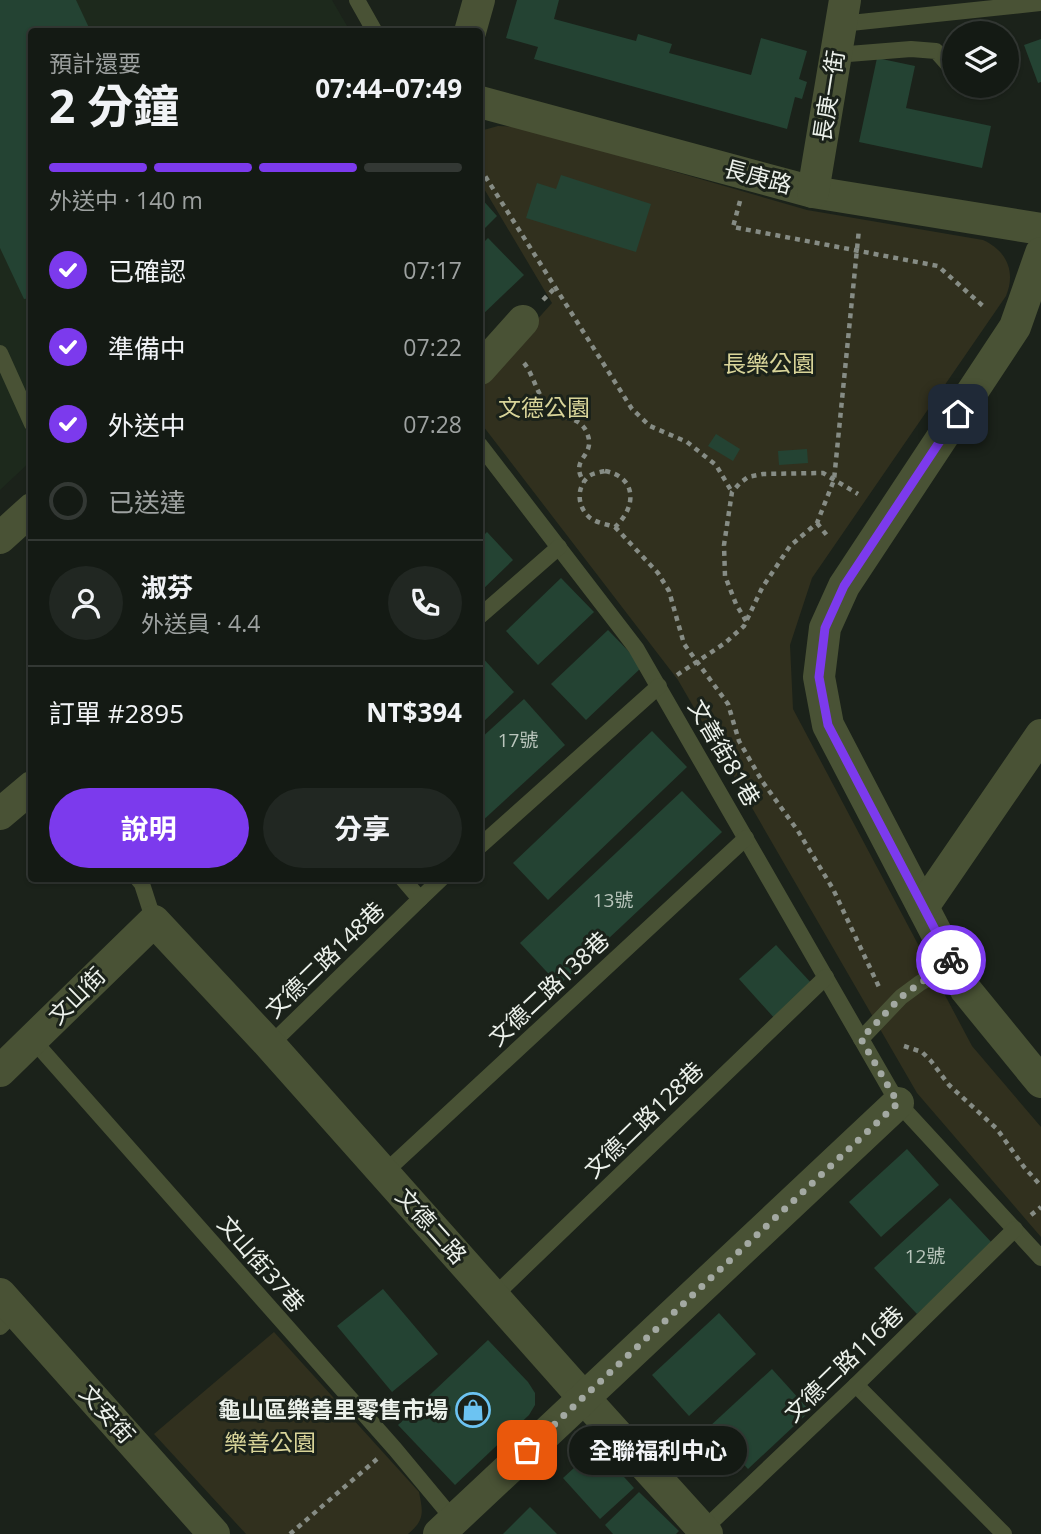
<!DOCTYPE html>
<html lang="zh-TW">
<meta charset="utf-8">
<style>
:root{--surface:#141a14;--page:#212722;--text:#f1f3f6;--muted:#9da1a0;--line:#333834;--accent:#7c3aed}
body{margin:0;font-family:"Open Sans","Noto Sans TC",sans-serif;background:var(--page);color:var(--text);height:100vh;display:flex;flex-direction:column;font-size:26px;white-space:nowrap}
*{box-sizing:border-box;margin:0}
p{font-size:23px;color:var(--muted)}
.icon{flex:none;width:38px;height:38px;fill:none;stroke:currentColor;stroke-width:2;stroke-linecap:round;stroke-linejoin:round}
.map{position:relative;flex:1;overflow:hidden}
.panel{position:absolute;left:28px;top:28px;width:455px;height:854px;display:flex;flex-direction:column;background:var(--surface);border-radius:7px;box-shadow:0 2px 5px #0004,0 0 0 2px var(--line)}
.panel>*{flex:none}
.tools{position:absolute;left:942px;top:21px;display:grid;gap:14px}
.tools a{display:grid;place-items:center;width:77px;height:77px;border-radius:50%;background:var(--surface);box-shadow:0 2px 5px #0004,0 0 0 2px var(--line);font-size:35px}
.pin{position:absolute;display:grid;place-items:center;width:60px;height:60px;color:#fff;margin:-30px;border-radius:14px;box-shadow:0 4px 10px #0006}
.courier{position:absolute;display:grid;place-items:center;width:70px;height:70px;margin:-35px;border:5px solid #7c3aed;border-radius:50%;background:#fff;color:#222;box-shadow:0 2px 9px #0007}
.bubble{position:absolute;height:49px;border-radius:24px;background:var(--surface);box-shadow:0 2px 5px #0004,0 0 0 2px var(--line);font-size:23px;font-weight:700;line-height:49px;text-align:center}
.head em{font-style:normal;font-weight:700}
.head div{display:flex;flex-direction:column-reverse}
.head{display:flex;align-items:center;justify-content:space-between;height:119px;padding:0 21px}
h1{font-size:46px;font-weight:700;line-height:52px}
.bar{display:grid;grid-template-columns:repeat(4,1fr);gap:10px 7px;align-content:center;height:84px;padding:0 21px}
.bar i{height:9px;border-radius:5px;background:var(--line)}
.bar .current{background:var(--accent)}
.bar p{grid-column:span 4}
.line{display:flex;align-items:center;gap:18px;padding:0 21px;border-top:2px solid var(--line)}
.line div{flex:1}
.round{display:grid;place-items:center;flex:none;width:74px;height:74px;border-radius:37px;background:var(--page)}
ol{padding:0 21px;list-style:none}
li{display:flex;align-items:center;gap:21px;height:77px}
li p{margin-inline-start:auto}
li .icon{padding:7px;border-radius:50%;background:var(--accent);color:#fff;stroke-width:4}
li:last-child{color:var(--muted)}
li i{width:38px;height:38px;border:4px solid var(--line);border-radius:50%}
.action{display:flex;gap:14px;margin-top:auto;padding:14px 21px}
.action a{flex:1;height:80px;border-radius:42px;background:var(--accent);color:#fff;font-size:28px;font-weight:700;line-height:80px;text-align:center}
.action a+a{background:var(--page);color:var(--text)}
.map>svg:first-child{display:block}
.built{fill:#1d291c}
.green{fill:#31301e}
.building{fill:#244333}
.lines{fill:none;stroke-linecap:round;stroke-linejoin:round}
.path{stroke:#868c85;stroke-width:4.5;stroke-dasharray:5 5;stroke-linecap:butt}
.lane{stroke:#495235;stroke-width:16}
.street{stroke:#495235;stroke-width:32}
.done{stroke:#a3a9a2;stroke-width:7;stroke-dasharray:0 12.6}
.route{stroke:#7c3aed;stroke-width:9}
.labels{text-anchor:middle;stroke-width:6;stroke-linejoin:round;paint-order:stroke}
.number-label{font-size:19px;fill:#bac6bd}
.street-label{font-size:23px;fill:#ecf1eb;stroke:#1b221a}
.park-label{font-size:23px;fill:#d8d499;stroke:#1b221a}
.poi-label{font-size:23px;font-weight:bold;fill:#ecf1eb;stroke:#1b221a;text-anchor:end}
</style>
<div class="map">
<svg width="1041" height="1534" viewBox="0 0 1041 1534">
<rect width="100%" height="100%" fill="#1b221a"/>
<path class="built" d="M0,0H332L350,31L32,32L31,461L0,490Z"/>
<g class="green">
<path d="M498,126L521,127L807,210L983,240C1007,251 1016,272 1006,296L812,578L790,645L793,709L972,1046L1041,1127V1237L917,1093L678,680L480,422V383L552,303L480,182V131Z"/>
<path d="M274,1332L419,1492C423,1512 425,1520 408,1534H246L154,1434Z"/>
</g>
<g class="building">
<path d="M0,0H76L91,32H32V298L24,299L0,248Z"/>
<path d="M517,0H559L554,19L636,41L638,34L672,44L669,53L751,75L761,38L807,51L799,79L807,82L802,99L795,97L787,129L534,59L538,47L506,38Z"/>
<path d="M1041,39V82L1038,83L1024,45Z"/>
<path d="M877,58L915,66L906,108L991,126L982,168L859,142Z"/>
<path d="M561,175L651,204L636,252L526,218L537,183L556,189Z"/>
<path d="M480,197L497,216L480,233Z"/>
<path d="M488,238L524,275L480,317V246Z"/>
<path d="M716,434L740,449L733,461L708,446Z"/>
<path d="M807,449L808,463L779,465L778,451Z"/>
<path d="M487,532L513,560L480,592V539Z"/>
<path d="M561,578L594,612L538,665L506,631Z"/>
<path d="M608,630L643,666L586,720L551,684Z"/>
<path d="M480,655L514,692L480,725Z"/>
<path d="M524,699L565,745L480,823V739Z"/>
<path d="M652,731L687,767L548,900L513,863Z"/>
<path d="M682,791L722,832L559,985L520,943Z"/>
<path d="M776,945L814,986L776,1020L739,979Z"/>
<path d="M907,1149L939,1185L881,1237L849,1202Z"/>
<path d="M950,1198L993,1244L917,1314L874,1268Z"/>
<path d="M383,1289L438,1354L392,1392L337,1326Z"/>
<path d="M719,1313L756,1354L689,1416L652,1375Z"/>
<path d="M488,1340L528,1382L535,1393V1405L529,1415L455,1485L398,1425Z"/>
<path d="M772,1369L810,1411L748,1469L709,1427Z"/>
<path d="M597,1447L634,1488L600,1519L563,1478Z"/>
<path d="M639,1492L679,1531L676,1534H613L605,1525Z"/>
<path d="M530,1507L557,1534H503Z"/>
</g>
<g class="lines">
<g class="path">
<path d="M480,168L632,409L650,426L687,442L716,465L732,492"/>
<path d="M740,201L733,227L938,266L984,307"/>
<path d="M543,300L556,287"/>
<path d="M524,363C535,377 537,398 552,410C563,419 581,417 587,433C597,457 568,458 584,482"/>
<path d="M605,471C637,477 637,507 615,527C606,524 596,523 589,517C577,506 576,487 589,476C594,473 600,472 605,471Z"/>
<path d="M817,523L829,538"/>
<path d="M615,527L658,573L669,591L684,644L728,704L739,741L762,781L798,831L833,889L879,987"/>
<path d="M746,621L736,604L725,576L724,545L732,492L740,483L748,477L763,474L823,473L858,494"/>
<path d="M677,675L725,643L744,626L762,588L790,546L817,523L834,480L859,229"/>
<path d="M904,1046L922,1052L931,1061L949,1085L997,1129L1024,1167L1041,1186"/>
<path d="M1031,1215L1041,1207"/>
<path d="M290,1534L377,1459"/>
</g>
<g class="lane">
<path d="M357,0L375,32"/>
<path d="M841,24L1041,3"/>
<path d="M836,55L911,49L936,51L952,69"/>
<path d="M0,353L32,424"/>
<path d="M480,445L636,648L898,1103L1041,1258"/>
<path d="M480,616L559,547"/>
<path d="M480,846L659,686"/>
<path d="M137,878L142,884L154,921"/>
<path d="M402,878L420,899"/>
<path d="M861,1039L901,997L920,983L953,964"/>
<path d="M33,1040L395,1449L454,1520"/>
<path d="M270,1045L420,899L442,878"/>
<path d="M384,1173L746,838"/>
<path d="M494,1296L826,977"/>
<path d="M0,1327L15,1312"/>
<path d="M856,1385L1004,1534"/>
<path d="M703,1530L856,1385L1015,1229"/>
</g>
<g class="street">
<path d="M470,32L479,0"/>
<path d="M480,102L813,192L1041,229"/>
<path d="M813,192L845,0"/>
<path d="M1041,253L1015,327L844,586L825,628L819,677L828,725L966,990L1041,1082"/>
<path d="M480,369L523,321"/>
<path d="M0,538L32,509"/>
<path d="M0,814L32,787"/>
<path d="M923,907L1041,735"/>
<path d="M0,1071L154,921L270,1045L583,1397L707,1534"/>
<path d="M0,1294L214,1534"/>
<path d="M439,1534L898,1103"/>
</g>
</g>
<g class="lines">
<path class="done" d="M527,1450L898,1103L861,1039L901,997L920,983L953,964L951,960"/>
<path class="route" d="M951,960L828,725L819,677L825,628L844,586L958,414"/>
</g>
<defs>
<g id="shop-ring" transform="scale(1.75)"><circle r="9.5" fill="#1b221a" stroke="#6cc3f2" stroke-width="1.5"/><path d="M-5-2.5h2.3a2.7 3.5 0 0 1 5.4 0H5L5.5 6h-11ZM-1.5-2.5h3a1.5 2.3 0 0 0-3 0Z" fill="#6cc3f2"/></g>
</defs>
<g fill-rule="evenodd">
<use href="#shop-ring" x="473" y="1410"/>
</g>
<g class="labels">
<g class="number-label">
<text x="518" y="747">17號</text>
<text x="613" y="907">13號</text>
<text x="925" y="1263">12號</text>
</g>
<g class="street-label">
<text transform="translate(829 96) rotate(-81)" y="8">長庚一街</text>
<text transform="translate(758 177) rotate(15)" y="8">長庚路</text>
<text transform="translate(724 753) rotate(60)" y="8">文善街81巷</text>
<text transform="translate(325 960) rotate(-44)" y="8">文德二路148巷</text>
<text transform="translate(549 989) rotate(-43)" y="8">文德二路138巷</text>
<text transform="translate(77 996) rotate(-45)" y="8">文山街</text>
<text transform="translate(644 1120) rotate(-44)" y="8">文德二路128巷</text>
<text transform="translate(431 1226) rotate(48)" y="8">文德二路</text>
<text transform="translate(261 1264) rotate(49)" y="8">文山街37巷</text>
<text transform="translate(844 1364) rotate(-44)" y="8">文德二路116巷</text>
<text transform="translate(107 1414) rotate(48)" y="8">文安街</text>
</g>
<g class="park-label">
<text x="769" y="372">長樂公園</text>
<text x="544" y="416">文德公園</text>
<text x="270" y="1451">樂善公園</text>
</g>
<g class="poi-label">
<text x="448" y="1418">龜山區樂善里零售市場</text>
</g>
</g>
</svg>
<div class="tools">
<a><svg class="icon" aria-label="layers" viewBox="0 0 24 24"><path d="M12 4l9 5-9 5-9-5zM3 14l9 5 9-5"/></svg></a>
</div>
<div class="pin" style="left:527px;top:1450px;background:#ea580c"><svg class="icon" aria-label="bag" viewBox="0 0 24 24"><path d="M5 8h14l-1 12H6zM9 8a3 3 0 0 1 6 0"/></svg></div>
<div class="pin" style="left:958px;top:414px;background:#1f2937"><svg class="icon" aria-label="home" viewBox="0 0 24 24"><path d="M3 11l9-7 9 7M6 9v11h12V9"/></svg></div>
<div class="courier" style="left:951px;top:960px"><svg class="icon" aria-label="bike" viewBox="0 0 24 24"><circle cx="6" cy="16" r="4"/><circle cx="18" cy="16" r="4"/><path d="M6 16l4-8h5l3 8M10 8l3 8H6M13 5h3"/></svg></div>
<div class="bubble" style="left:569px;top:1426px;width:178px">全聯福利中心</div>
<section class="panel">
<div class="head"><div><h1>2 分鐘</h1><p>預計還要</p></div><em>07:44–07:49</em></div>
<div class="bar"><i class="current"></i><i class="current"></i><i class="current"></i><i></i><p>外送中 · 140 m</p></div>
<ol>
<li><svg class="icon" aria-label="check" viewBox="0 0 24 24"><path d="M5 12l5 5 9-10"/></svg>已確認<p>07:17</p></li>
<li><svg class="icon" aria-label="check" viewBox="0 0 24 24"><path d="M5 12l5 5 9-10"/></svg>準備中<p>07:22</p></li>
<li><svg class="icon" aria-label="check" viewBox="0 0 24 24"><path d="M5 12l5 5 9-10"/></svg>外送中<p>07:28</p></li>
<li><i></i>已送達</li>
</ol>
<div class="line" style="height:126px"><a class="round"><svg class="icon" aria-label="person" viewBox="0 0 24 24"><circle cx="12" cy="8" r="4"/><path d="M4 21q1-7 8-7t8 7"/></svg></a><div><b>淑芬</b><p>外送員 · 4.4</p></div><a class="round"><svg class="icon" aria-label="phone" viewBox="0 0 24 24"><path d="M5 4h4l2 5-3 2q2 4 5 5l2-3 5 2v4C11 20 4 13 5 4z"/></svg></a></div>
<div class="line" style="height:91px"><div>訂單 #2895</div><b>NT$394</b></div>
<div class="action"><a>說明</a><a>分享</a></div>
</section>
</div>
